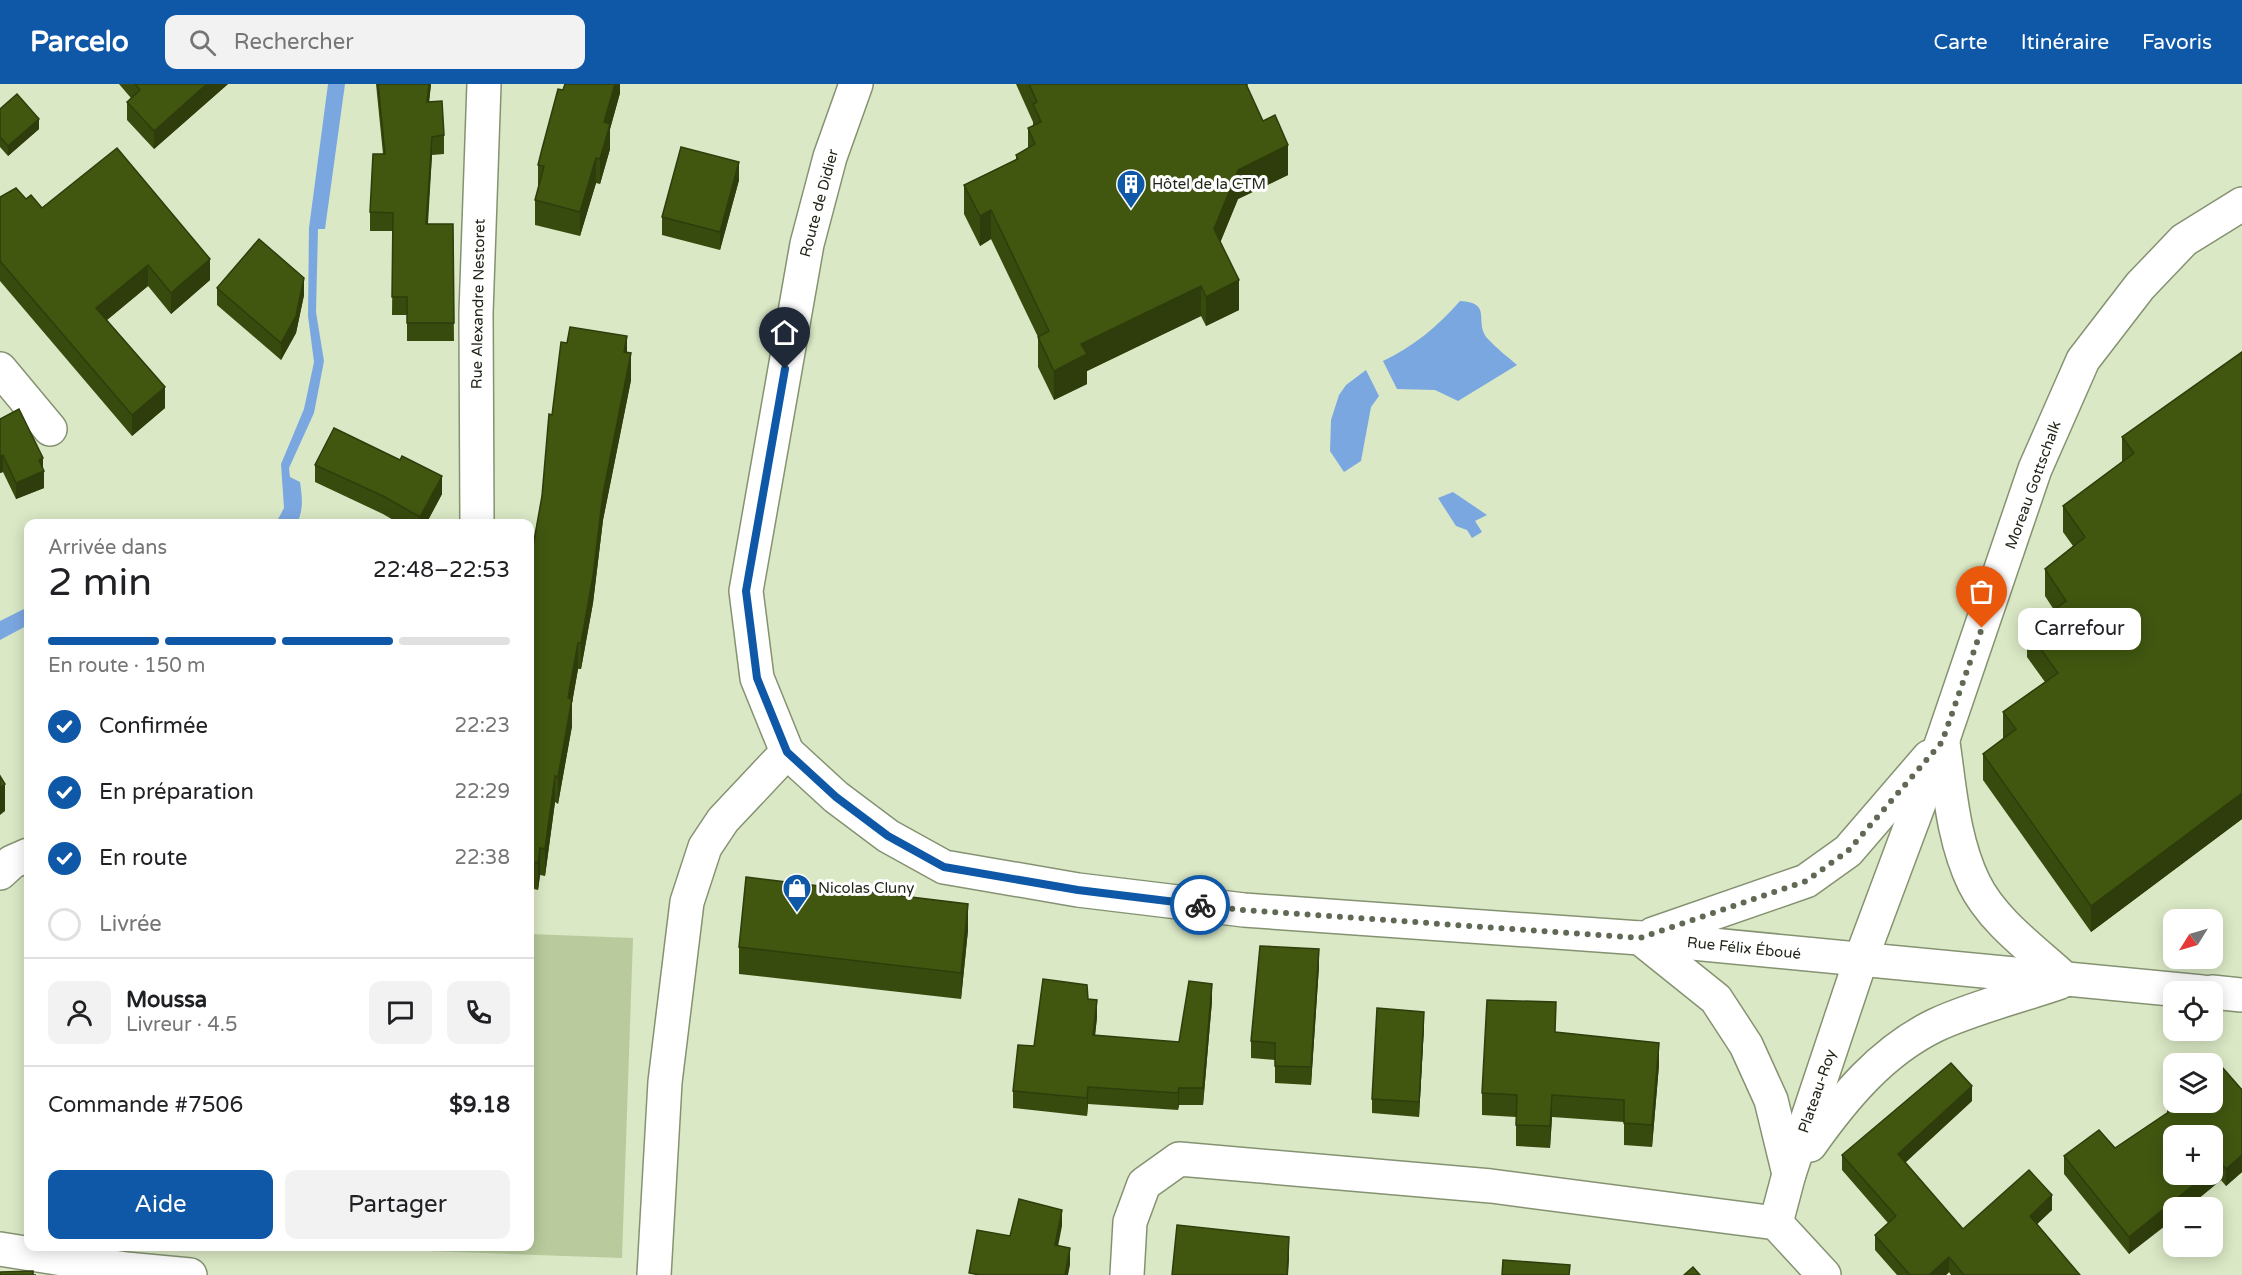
<!DOCTYPE html>
<html lang="fr">
<meta charset="utf-8">
<style>
:root{--surface:#fff;--page:#f2f2f2;--text:#202124;--muted:#757577;--line:#e0e0e0;--accent:#0f58a7}
body{margin:0;font-family:"Varela Round",sans-serif;background:var(--page);color:var(--text);height:100vh;display:flex;flex-direction:column;font-size:22px;white-space:nowrap}
*{box-sizing:border-box;margin:0}
p{font-size:20px;color:var(--muted)}
.icon{flex:none;width:33px;height:33px;fill:none;stroke:currentColor;stroke-width:2;stroke-linecap:round;stroke-linejoin:round}
.map{position:relative;flex:1;overflow:hidden}
.drawer{position:absolute;left:24px;top:435px;width:510px;height:732px;display:flex;flex-direction:column;background:var(--surface);border-radius:12px;box-shadow:0 3px 15px #0003}
.drawer>*{flex:none}
.needle{width:39px;rotate:233deg}
.tools{position:absolute;left:2163px;top:825px;display:grid;gap:12px}
.tools a{display:grid;place-items:center;width:60px;height:60px;border-radius:12px;background:var(--surface);box-shadow:0 3px 15px #0003;font-size:30px}
.pin{position:absolute;display:grid;place-items:center;width:51px;height:51px;color:#fff;margin:-62px -26px;border-radius:50% 50% 50% 0;rotate:-45deg;box-shadow:0 0 6px #0007}
.pin .icon{rotate:45deg}
.courier{position:absolute;display:grid;place-items:center;width:60px;height:60px;margin:-30px;border:4px solid #0f58a7;border-radius:50%;background:#fff;color:#222;box-shadow:0 2px 8px #0007}
.bubble{position:absolute;height:42px;border-radius:12px;background:var(--surface);box-shadow:0 3px 15px #0003;font-size:20px;font-weight:600;line-height:42px;text-align:center}
.summary em{font-style:normal;font-weight:600}
.summary div{display:flex;flex-direction:column-reverse}
.summary{display:flex;align-items:center;justify-content:space-between;height:102px;padding:0 24px}
h1{font-size:39px;font-weight:600;line-height:45px}
.bar{display:grid;grid-template-columns:repeat(4,1fr);gap:9px 6px;align-content:center;height:72px;padding:0 24px}
.bar i{height:8px;border-radius:4px;background:var(--line)}
.bar .selected{background:var(--accent)}
.bar p{grid-column:span 4}
.line{display:flex;align-items:center;gap:15px;padding:0 24px;border-top:2px solid var(--line)}
.line div{flex:1}
.round{display:grid;place-items:center;flex:none;width:63px;height:63px;border-radius:12px;background:var(--page)}
ol{padding:0 24px;list-style:none}
li{display:flex;align-items:center;gap:18px;height:66px}
li p{margin-inline-start:auto}
li .icon{padding:6px;border-radius:50%;background:var(--accent);color:#fff;stroke-width:4}
li:last-child{color:var(--muted)}
li i{width:33px;height:33px;border:3px solid var(--line);border-radius:50%}
.button{display:flex;gap:12px;margin-top:auto;padding:12px 24px}
.button a{flex:1;height:69px;border-radius:12px;background:var(--accent);color:#fff;font-size:24px;font-weight:600;line-height:69px;text-align:center}
.button a+a{background:var(--page);color:var(--text)}
header{display:flex;align-items:center;gap:36px;box-sizing:border-box;height:84px;padding:0 30px;background:var(--accent);color:#fff}
header strong{font-size:28px}
nav{display:flex;gap:33px;margin-inline-start:auto;font-size:21px}
.search{width:420px;height:54px;background:var(--page);display:flex;align-items:center;gap:15px;box-sizing:border-box;padding:0 21px;border-radius:12px;color:var(--muted);font-size:22px}
.map>svg:first-child{display:block}
.green{fill:#b9cb9c}
.water{fill:#7ba7e1}
.lines{fill:none;stroke-linecap:round;stroke-linejoin:round}
.street-casing{stroke:#859272;stroke-width:36}
.street{stroke:#fff;stroke-width:33}
.wall{fill:#384b0e}
.shaded-wall{fill:#2e3d0b}
.building{fill:#415710;stroke:#2e3d0b;stroke-width:1.5}
.done{stroke:#606954;stroke-width:6;stroke-dasharray:0 10.8}
.route{stroke:#0f58a7;stroke-width:8}
.labels{text-anchor:middle;stroke-width:6;stroke-linejoin:round;paint-order:stroke}
.poi-label{font-size:15px;fill:#1f2417;stroke:#fff;text-anchor:start}
.street-label{font-size:15px;fill:#1f2417;stroke:#fff}
</style>
<header>
<strong>Parcelo</strong>
<div class="search"><svg class="icon" aria-label="search" viewBox="0 0 24 24"><circle cx="10" cy="10" r="6"/><path d="M15 15l6 6"/></svg>Rechercher</div>
<nav><a>Carte</a><a>Itinéraire</a><a>Favoris</a></nav>
</header>
<div class="map">
<svg width="2242" height="1191" viewBox="0 0 2242 1191">
<rect width="100%" height="100%" fill="#dae8c5"/>
<path class="green" d="M530,850L633,854L622,1174L317,1163L530,1162Z"/>
<g class="water">
<path d="M328,0H345L325,145H318L316,228L324,277L314,329L289,384L290,393L300,398C302,412 304,426 297,439H276L284,424L281,380L304,325L314,278L308,232L309,144Z"/>
<path d="M1460,217C1494,219 1473,238 1488,255C1496,264 1508,273 1517,281L1458,317L1435,306L1397,305L1383,277C1414,262 1437,243 1460,217Z"/>
<path d="M1366,286L1379,312L1371,323L1361,377L1344,388L1330,367L1331,336L1339,311L1346,301Z"/>
<path d="M1453,408L1487,431L1475,437L1482,448L1472,454L1467,446L1456,442L1438,414Z"/>
<path d="M28,523V541L0,556V537Z"/>
</g>
<g class="lines">
<g class="street-casing">
<g id="street">
<path d="M856,0L830,73L807,160L746,507L757,594L787,668L836,713L888,752L944,783L1078,806L1244,826L1640,854L2202,908"/>
<path d="M0,285L50,345"/>
<path d="M477,440L476,229L484,0"/>
<path d="M1943,659C1950,706 1953,756 1974,799C1993,838 2035,867 2066,896"/>
<path d="M0,789L12,778L28,771"/>
<path d="M1653,850L1806,797L1848,767L1929,673"/>
<path d="M1640,854L1716,915L1746,961L1771,1016L1789,1090"/>
<path d="M2212,908L2242,911"/>
<path d="M1810,1061C1844,1013 1882,967 1936,941C1972,924 2020,912 2058,899"/>
<path d="M1776,1139L1789,1090L1861,875L1942,658L2035,385L2083,276L2140,202L2184,156L2242,120"/>
<path d="M0,1165L126,1185L190,1191"/>
<path d="M654,1191L665,998L687,818L705,763L723,736L787,668"/>
<path d="M1127,1191L1130,1138L1144,1100L1179,1075L1491,1102L1776,1139L1824,1191"/>
</g>
</g>
<use href="#street" class="street"/>
</g>
<g class="wall">
<path d="M119,0H228L154,65L127,36V18L131,14Z"/>
<path d="M376,0H431L429,18L444,51V70L432,71L428,140H453L454,257H407V231H392L393,147H370V128L383,70Z"/>
<path d="M620,0V9L610,45V65L600,100L596,99L580,152L535,141V116L538,105V81L563,6Z"/>
<path d="M1016,0H1248L1247,3L1288,91L1238,115L1220,158L1239,226L1206,242L1201,232L1087,287V300L1054,316L1038,283V253L991,155L980,162L964,130V101L1016,75V71L1028,64V44L1033,42V38Z"/>
<path d="M0,25L39,45L8,72L0,63Z"/>
<path d="M739,96L720,166L662,151V133Z"/>
<path d="M0,113L26,115L42,124L210,196L171,230L148,202L107,236L165,324L132,352L0,197Z"/>
<path d="M217,204L304,211L296,249L281,276L217,221Z"/>
<path d="M2242,268V735L2091,848L1983,696V670L2003,655V628L2045,598L2027,573V546L2054,526L2045,512V485L2073,462L2063,448V422L2122,378V353Z"/>
<path d="M627,269L631,296L603,436L593,519L581,585H578L572,619V642L558,720L555,718L545,792L540,791L538,806L530,804V468H532L542,412L552,331Z"/>
<path d="M0,335L43,383L44,404L16,415L3,388L0,389Z"/>
<path d="M315,381L442,410L426,440H400L383,430L315,398Z"/>
<path d="M968,846L961,915L739,890V863Z"/>
<path d="M1319,882L1311,1001L1275,999V976L1251,974V957Z"/>
<path d="M1088,915L1097,933L1095,952L1179,958L1212,917L1203,1021H1179L1178,1026L1088,1020L1087,1032L1013,1024V1007L1034,962Z"/>
<path d="M1424,943L1419,1033L1372,1029V1015Z"/>
<path d="M1556,948L1659,981L1652,1063L1624,1061V1038L1552,1033L1550,1064L1516,1062V1033L1482,1031V1009Z"/>
<path d="M2242,1006V1088L2226,1102L2221,1096L2187,1124H2174L2129,1170L2064,1090V1072L2115,1064L2167,1029V1017Z"/>
<path d="M1972,1017L1905,1079L1963,1145L2052,1126L2037,1140L2080,1191H1951L1949,1188L1946,1191H1897L1875,1166V1151L1888,1139L1842,1086V1071Z"/>
</g>
<g class="shaded-wall">
<path d="M207,0H228L154,65V47Z"/>
<path d="M429,0H431L427,36V18Z"/>
<path d="M615,0H620V9L610,45V65L600,100V75L604,38Z"/>
<path d="M39,35V45L8,72V62Z"/>
<path d="M432,53V71L426,158V140Z"/>
<path d="M1288,61V91L1238,115L1214,174V145L1238,86Z"/>
<path d="M596,74V99L580,152V128Z"/>
<path d="M739,78V96L720,166V148Z"/>
<path d="M991,126V155L980,162V132Z"/>
<path d="M210,175V196L171,230V209Z"/>
<path d="M148,181V202L96,245V224Z"/>
<path d="M304,194V211L296,249L281,276V259Z"/>
<path d="M1239,196V226L1206,242V213Z"/>
<path d="M1201,202V232L1087,287V300L1054,316V287L1081,260Z"/>
<path d="M627,252V279L624,268Z"/>
<path d="M631,269V296L603,436L593,519L581,585V559L603,410Z"/>
<path d="M165,303V324L132,352V331Z"/>
<path d="M3,371V388L0,389V373Z"/>
<path d="M43,374V388L44,387V404L16,415V399L39,376Z"/>
<path d="M442,392V410L426,440H420V433Z"/>
<path d="M578,559V585L572,619V642L558,720V693L568,614Z"/>
<path d="M555,692V718L545,792V765Z"/>
<path d="M5,700V727L0,731V704Z"/>
<path d="M2242,709V735L2091,848V822Z"/>
<path d="M540,764V791L538,806V779Z"/>
<path d="M968,820V846L961,915V889Z"/>
<path d="M1319,865V882L1311,1001V983Z"/>
<path d="M1212,900V917L1203,1021V1004Z"/>
<path d="M1097,916V933L1093,969V951Z"/>
<path d="M1424,928V943L1419,1033V1018Z"/>
<path d="M1659,959V981L1652,1063V1041Z"/>
<path d="M1972,1002V1017L1898,1085V1070Z"/>
<path d="M1088,1003V1020L1087,1032V1014Z"/>
<path d="M1179,1004V1021L1178,1026V1009Z"/>
<path d="M1552,1011V1033L1550,1064V1042Z"/>
<path d="M2242,1071V1088L2226,1102V1085Z"/>
<path d="M2221,1079V1096L2187,1124H2174V1135L2129,1170V1153L2207,1090H2212V1086Z"/>
<path d="M2052,1111V1126L2030,1147V1132Z"/>
<path d="M1062,1126V1142L1055,1178V1161Z"/>
<path d="M1289,1153V1175L1288,1191H1287Z"/>
<path d="M1070,1164V1181L1068,1191H1065Z"/>
<path d="M1949,1173V1188L1946,1191H1929Z"/>
</g>
<g class="building">
<path d="M135,0H207L154,47L127,18L140,6Z"/>
<path d="M378,0H429L427,18L442,17L444,51L432,53L426,140H453L454,239H407V213H392L393,129L370,128L373,70H385Z"/>
<path d="M565,0H615L604,38L610,40L600,75L596,74L580,128L535,116L544,82L538,81L542,65L558,5L563,6Z"/>
<path d="M1029,0H1246L1263,37L1275,31L1288,61L1238,86L1214,145L1239,196L1206,213L1201,202L1081,260L1087,270L1054,287L1038,253L1049,247L991,126L980,132L964,101L1018,75L1016,71L1035,60L1028,44L1041,38L1033,20L1037,18Z"/>
<path d="M17,10L39,35L8,62L0,53V25Z"/>
<path d="M681,63L739,78L720,148L662,133Z"/>
<path d="M117,64L210,175L171,209L148,181L96,224L165,303L132,331L0,177V113L16,104L26,115L31,111L42,124Z"/>
<path d="M259,155L304,194L296,232L281,259L217,204Z"/>
<path d="M570,243L627,252L624,268L631,269L603,410L593,492L581,559H578L568,614L572,615L558,693L555,692L545,765L540,764L538,779L530,778V468H532L542,412L549,330L552,331L561,258L567,259Z"/>
<path d="M2242,268V709L2091,822L1983,670L2016,645L2003,628L2058,589L2027,546L2066,517L2045,485L2085,453L2063,422L2134,369L2122,353Z"/>
<path d="M19,325L43,374L39,376L44,387L16,399L3,371L0,373V335Z"/>
<path d="M334,344L400,376L402,372L442,392L420,433L383,412L315,381Z"/>
<path d="M0,692L5,700L0,704Z"/>
<path d="M746,793L968,820L961,889L739,863Z"/>
<path d="M1260,862L1319,865L1311,983L1275,982V959L1251,957Z"/>
<path d="M1043,895L1087,901L1088,915L1097,916L1093,951L1179,958L1189,897L1212,900L1203,1004H1179L1178,1009L1088,1003L1087,1014L1013,1007L1018,961L1034,962Z"/>
<path d="M1487,916L1556,918L1555,948L1659,959L1652,1041L1624,1039V1016L1552,1011L1550,1042L1516,1041L1517,1011L1482,1009Z"/>
<path d="M1377,924L1424,928L1419,1018L1372,1015Z"/>
<path d="M2215,975L2242,1006V1071L2226,1085L2221,1079L2212,1086V1052H2174V1090H2207L2129,1153L2064,1072L2099,1046L2115,1064L2173,1025L2167,1017L2174,1011V1018H2212V980H2210Z"/>
<path d="M1951,979L1972,1002L1898,1070L1963,1145L2029,1086L2052,1111L2030,1132L2080,1191H1964L1949,1173L1929,1191H1910L1875,1151L1896,1132L1842,1071Z"/>
<path d="M1019,1115L1062,1126L1055,1161L1070,1164L1065,1191H980L969,1189L977,1146L1010,1152Z"/>
<path d="M1177,1141L1289,1153L1287,1191H1172Z"/>
<path d="M1503,1176L1570,1181L1569,1191H1502Z"/>
<path d="M1693,1183L1700,1191H1684Z"/>
<path d="M33,1187V1191H36H0V1188Z"/>
</g>
<g class="lines">
<path class="done" d="M1200,821L1244,826L1640,854L1806,797L1848,767L1942,658L1982,544"/>
<path class="route" d="M785,285L746,507L757,594L787,668L836,713L888,752L944,783L1078,806L1200,821"/>
</g>
<defs>
<g id="building-pin" transform="scale(1.5)"><path d="M0 17L-7.5 6A9.5 9.5 0 1 1 7.5 6Z" fill="#0f58a7" stroke="#fff"/><path d="M-4-6H4V6H1V3H-1V6H-4ZM-2.5-4.3h1.7v1.8h-1.7ZM.8-4.3h1.7v1.8H.8ZM-2.5-1h1.7V.8h-1.7ZM.8-1h1.7V.8H.8Z" fill="#fff"/></g>
<g id="shop-pin" transform="scale(1.5)"><path d="M0 17L-7.5 6A9.5 9.5 0 1 1 7.5 6Z" fill="#0f58a7" stroke="#fff"/><path d="M-5-2.5h2.3a2.7 3.5 0 0 1 5.4 0H5L5.5 6h-11ZM-1.5-2.5h3a1.5 2.3 0 0 0-3 0Z" fill="#fff"/></g>
</defs>
<g fill-rule="evenodd">
<use href="#building-pin" x="1131" y="100"/>
<use href="#shop-pin" x="797" y="804"/>
</g>
<g class="labels">
<g class="poi-label">
<text x="1152" y="105">Hôtel de la CTM</text>
<text x="818" y="809">Nicolas Cluny</text>
</g>
<g class="street-label">
<text transform="translate(819 119) rotate(-75)" y="5">Route de Didier</text>
<text transform="translate(478 220) rotate(-89)" y="5">Rue Alexandre Nestoret</text>
<text transform="translate(2033 401) rotate(-70)" y="5">Moreau Gottschalk</text>
<text transform="translate(1744 864) rotate(6)" y="5">Rue Félix Éboué</text>
<text transform="translate(1817 1007) rotate(-71)" y="5">Plateau-Roy</text>
</g>
</g>
</svg>
<div class="tools">
<a><svg class="needle" viewBox="-14 -14 28 28"><path d="M0-13l5 13h-10z" fill="#e53935"/><path d="M0 13l5-13h-10z" fill="#757577"/></svg></a>
<a><svg class="icon" aria-label="locate" viewBox="0 0 24 24"><circle cx="12" cy="12" r="6"/><path d="M12 2v4M12 18v4M2 12h4M18 12h4"/></svg></a>
<a><svg class="icon" aria-label="layers" viewBox="0 0 24 24"><path d="M12 4l9 5-9 5-9-5zM3 14l9 5 9-5"/></svg></a>
<a>+</a>
<a>−</a>
</div>
<div class="pin" style="left:1982px;top:544px;background:#ea580c"><svg class="icon" aria-label="bag" viewBox="0 0 24 24"><path d="M5 8h14l-1 12H6zM9 8a3 3 0 0 1 6 0"/></svg></div>
<div class="pin" style="left:785px;top:285px;background:#1f2937"><svg class="icon" aria-label="home" viewBox="0 0 24 24"><path d="M3 11l9-7 9 7M6 9v11h12V9"/></svg></div>
<div class="courier" style="left:1200px;top:821px"><svg class="icon" aria-label="bike" viewBox="0 0 24 24"><circle cx="6" cy="16" r="4"/><circle cx="18" cy="16" r="4"/><path d="M6 16l4-8h5l3 8M10 8l3 8H6M13 5h3"/></svg></div>
<div class="bubble" style="left:2018px;top:524px;width:123px">Carrefour</div>
<section class="drawer">
<div class="summary"><div><h1>2 min</h1><p>Arrivée dans</p></div><em>22:48–22:53</em></div>
<div class="bar"><i class="selected"></i><i class="selected"></i><i class="selected"></i><i></i><p>En route · 150 m</p></div>
<ol>
<li><svg class="icon" aria-label="check" viewBox="0 0 24 24"><path d="M5 12l5 5 9-10"/></svg>Confirmée<p>22:23</p></li>
<li><svg class="icon" aria-label="check" viewBox="0 0 24 24"><path d="M5 12l5 5 9-10"/></svg>En préparation<p>22:29</p></li>
<li><svg class="icon" aria-label="check" viewBox="0 0 24 24"><path d="M5 12l5 5 9-10"/></svg>En route<p>22:38</p></li>
<li><i></i>Livrée</li>
</ol>
<div class="line" style="height:108px"><a class="round"><svg class="icon" aria-label="person" viewBox="0 0 24 24"><circle cx="12" cy="8" r="4"/><path d="M4 21q1-7 8-7t8 7"/></svg></a><div><b>Moussa</b><p>Livreur · 4.5</p></div><a class="round"><svg class="icon" aria-label="chat" viewBox="0 0 24 24"><path d="M4 5h16v11H9l-5 4z"/></svg></a><a class="round"><svg class="icon" aria-label="phone" viewBox="0 0 24 24"><path d="M5 4h4l2 5-3 2q2 4 5 5l2-3 5 2v4C11 20 4 13 5 4z"/></svg></a></div>
<div class="line" style="height:78px"><div>Commande #7506</div><b>$9.18</b></div>
<div class="button"><a>Aide</a><a>Partager</a></div>
</section>
</div>
